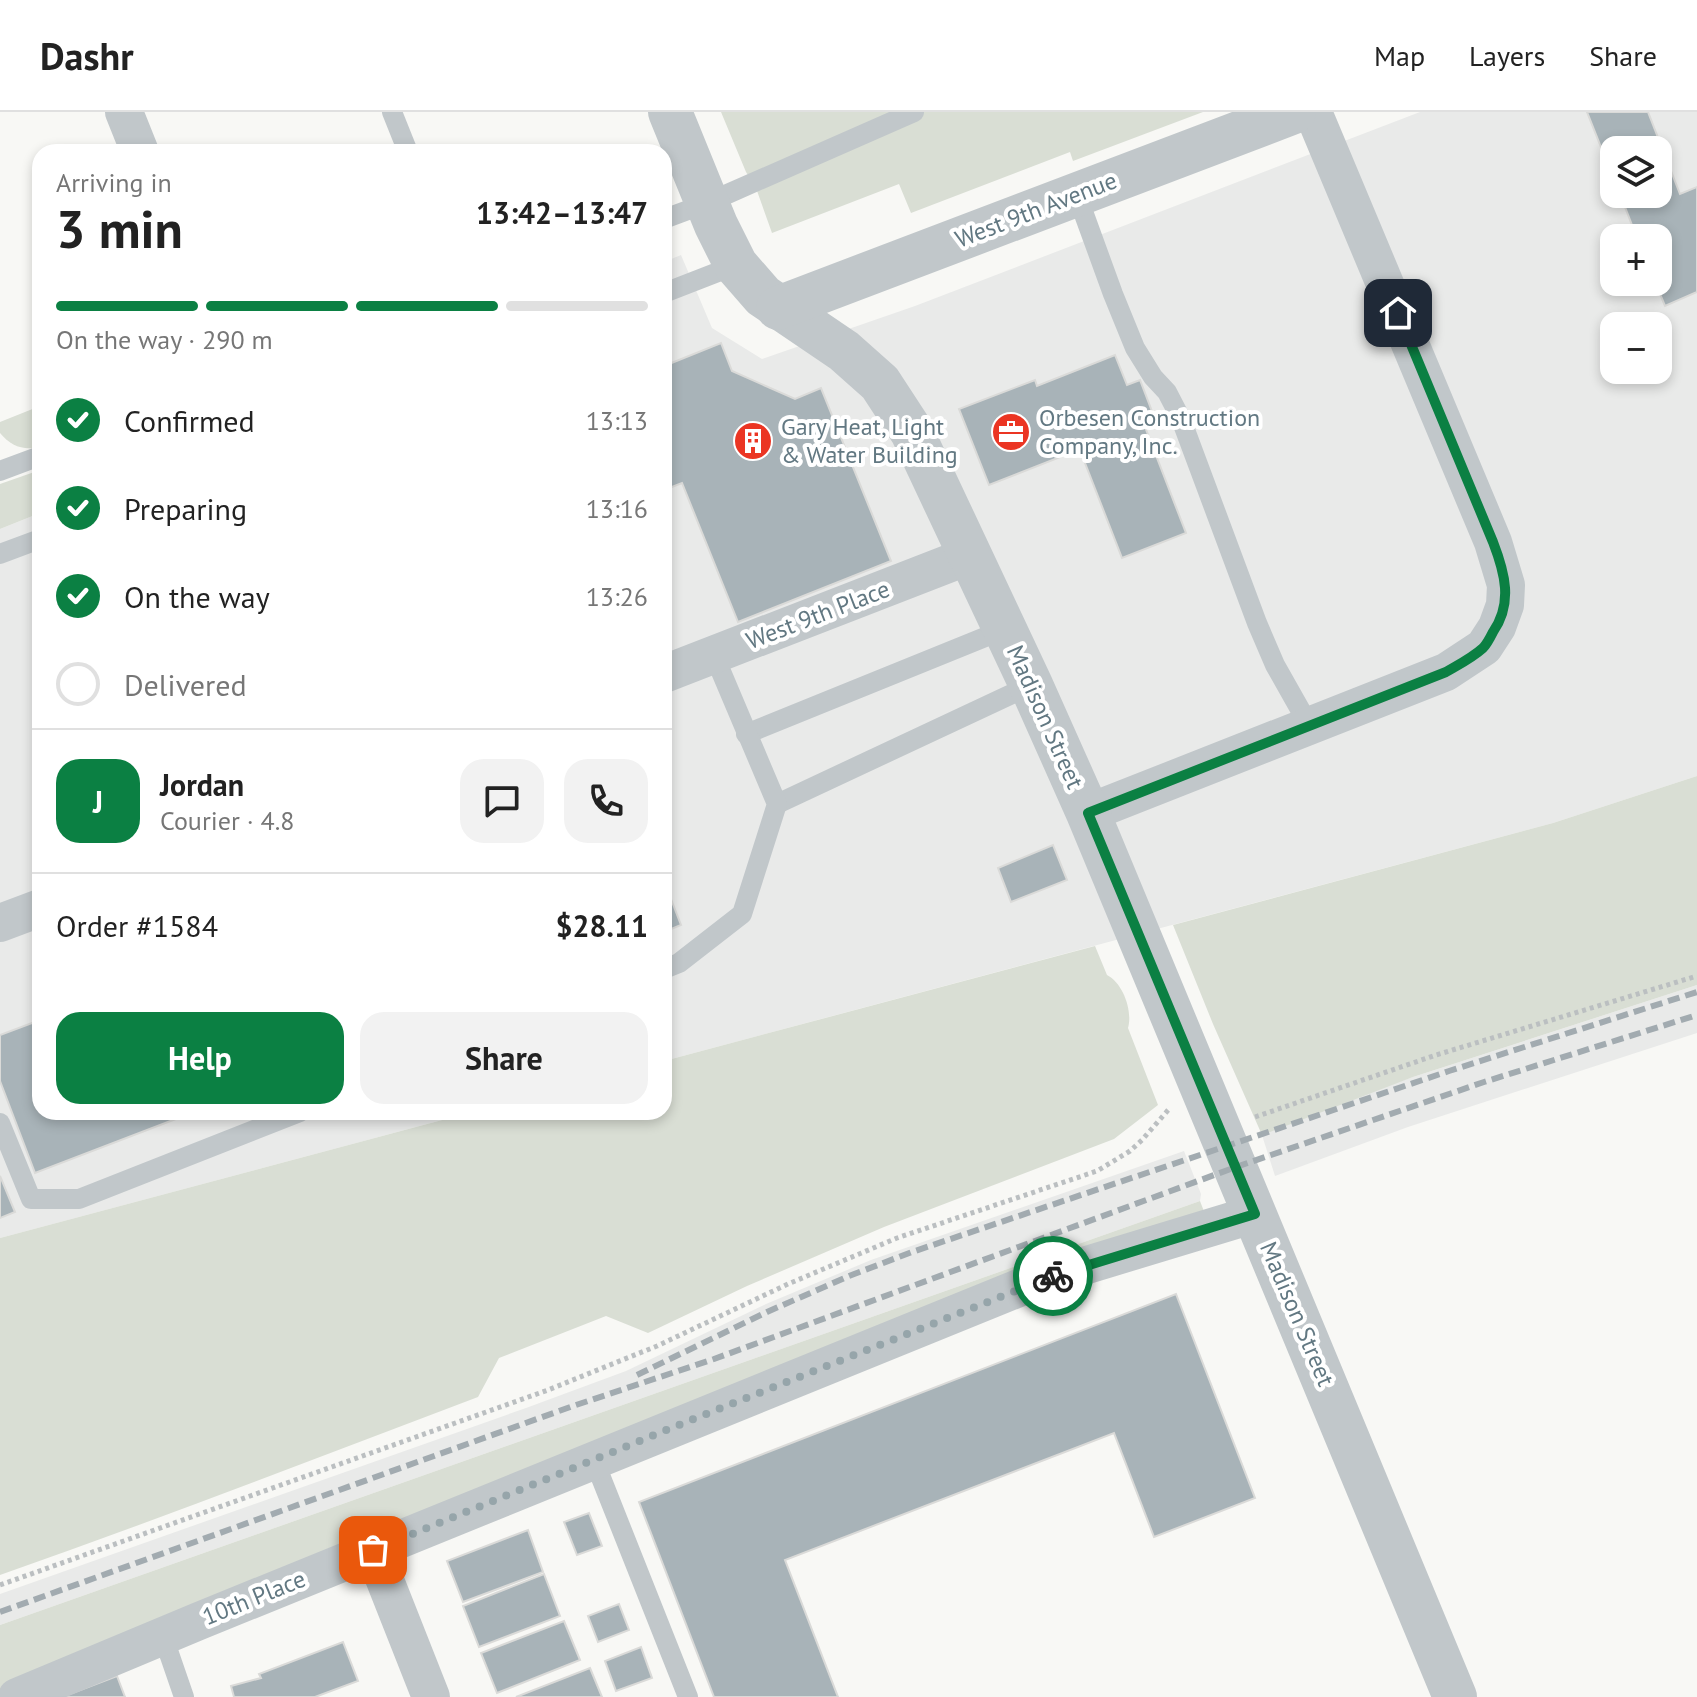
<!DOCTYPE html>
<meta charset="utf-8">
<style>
:root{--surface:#fff;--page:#f2f2f2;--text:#222;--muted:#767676;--line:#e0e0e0;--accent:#0b8043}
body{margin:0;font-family:"PT Sans",sans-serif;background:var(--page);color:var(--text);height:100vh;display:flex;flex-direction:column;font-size:30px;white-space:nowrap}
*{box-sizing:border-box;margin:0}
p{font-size:26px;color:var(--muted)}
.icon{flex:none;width:44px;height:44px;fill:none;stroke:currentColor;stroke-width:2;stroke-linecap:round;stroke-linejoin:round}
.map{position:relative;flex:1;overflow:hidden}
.drawer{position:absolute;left:32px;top:32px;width:640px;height:976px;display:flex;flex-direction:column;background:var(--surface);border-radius:24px;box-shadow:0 4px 12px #0003}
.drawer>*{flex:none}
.buttons{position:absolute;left:1600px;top:24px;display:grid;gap:16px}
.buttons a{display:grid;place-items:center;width:72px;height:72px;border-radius:16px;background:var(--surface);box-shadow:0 4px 12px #0003;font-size:40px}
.pin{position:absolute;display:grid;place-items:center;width:68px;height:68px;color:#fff;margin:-34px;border-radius:16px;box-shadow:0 4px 12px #0006}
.courier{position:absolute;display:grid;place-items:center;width:80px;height:80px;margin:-40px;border:6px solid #0b8043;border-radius:50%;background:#fff;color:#222;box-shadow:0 2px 10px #0007}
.headline em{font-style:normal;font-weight:700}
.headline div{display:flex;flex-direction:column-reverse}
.headline{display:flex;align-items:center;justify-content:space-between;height:136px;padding:0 24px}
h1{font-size:52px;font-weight:700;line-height:60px}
.bar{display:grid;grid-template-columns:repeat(4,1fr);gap:12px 8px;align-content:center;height:96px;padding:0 24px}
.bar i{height:10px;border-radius:6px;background:var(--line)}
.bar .on{background:var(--accent)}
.bar p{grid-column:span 4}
.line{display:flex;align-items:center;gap:20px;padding:0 24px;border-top:2px solid var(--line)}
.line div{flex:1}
.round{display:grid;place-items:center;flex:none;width:84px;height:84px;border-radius:24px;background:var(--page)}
ol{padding:0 24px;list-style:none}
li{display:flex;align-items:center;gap:24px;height:88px}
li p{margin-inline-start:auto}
li .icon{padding:8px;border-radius:50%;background:var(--accent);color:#fff;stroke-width:4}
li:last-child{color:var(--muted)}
li i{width:44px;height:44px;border:4px solid var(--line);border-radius:50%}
.action{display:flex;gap:16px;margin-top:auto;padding:16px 24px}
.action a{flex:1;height:92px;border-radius:24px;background:var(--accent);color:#fff;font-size:32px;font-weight:700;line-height:92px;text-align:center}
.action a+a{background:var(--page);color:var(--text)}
header{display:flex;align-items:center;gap:48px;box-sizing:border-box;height:112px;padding:0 40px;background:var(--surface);border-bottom:2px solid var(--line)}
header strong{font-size:38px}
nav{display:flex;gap:44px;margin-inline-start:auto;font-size:28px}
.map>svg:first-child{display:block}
.built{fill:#e9eae9;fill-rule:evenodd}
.green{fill:#d9ded4}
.building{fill:#a8b3b8;stroke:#dadad8;stroke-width:2}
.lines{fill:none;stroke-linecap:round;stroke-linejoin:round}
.path{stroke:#bbbfc1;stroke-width:5;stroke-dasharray:4 4;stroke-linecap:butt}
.service{stroke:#c1c7ca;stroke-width:20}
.minor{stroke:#c1c7ca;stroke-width:38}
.tertiary{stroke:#c1c7ca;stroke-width:44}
.rail{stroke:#a2abb0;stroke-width:6;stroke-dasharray:12 6;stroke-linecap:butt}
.done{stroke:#96a5aa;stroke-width:8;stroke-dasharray:0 14.4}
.route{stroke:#0b8043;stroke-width:10}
.labels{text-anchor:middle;stroke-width:8;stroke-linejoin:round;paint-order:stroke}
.street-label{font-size:24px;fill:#627882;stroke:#fff}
.poi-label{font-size:24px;fill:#627882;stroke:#fff;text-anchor:start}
</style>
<header>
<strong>Dashr</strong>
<nav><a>Map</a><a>Layers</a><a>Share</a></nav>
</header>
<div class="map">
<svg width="1697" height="1585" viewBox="0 0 1697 1585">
<rect width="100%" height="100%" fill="#f8f8f5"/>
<g class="built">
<path d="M1420,0H1697V664L1553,711L664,949V150L681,143L712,216L762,247L915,194ZM1614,38H1658V82H1614ZM1614,126H1658V170H1614ZM1614,214H1658V258H1614Z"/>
<path d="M40,401V1000H472L0,1126V417Z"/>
<path d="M1697,873V921L1408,1015L1275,1064L1260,1017L1413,965Z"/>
<path d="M1184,1039L1201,1082L1200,1089L0,1513V1482L526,1296L626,1259L766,1192L871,1148Z"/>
</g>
<g class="green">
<path d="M721,0H1203L1073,49L1070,40L911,101L899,72L772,121L756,76L746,60Z"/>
<path d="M40,294V335C23,339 11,334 0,321V310Z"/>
<path d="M40,358V401L0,417V372Z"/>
<path d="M1697,664V873L1413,965L1262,1023L1213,912L1173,813L1553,711Z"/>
<path d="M1095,834L1107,863C1123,871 1133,899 1128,916L1158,993L1114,1027L884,1115L747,1174L648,1221L606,1204L499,1246L478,1285C319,1345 160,1407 0,1463V1126L472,1000H664V949Z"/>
<path d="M1200,1089L1205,1102L0,1580V1513Z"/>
</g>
<g class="building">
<path d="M1587,0H1648L1680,82L1697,75V180L1665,194L1655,170H1658V126H1637L1620,82H1658V38H1614V68Z"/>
<path d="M721,231L732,259L795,287L821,276L891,449L738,510L682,371L664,378V254Z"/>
<path d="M1115,243L1127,273L1140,268L1153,302L1142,307L1186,421L1122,446L1078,333L1071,336L1073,340L989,373L959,297L1035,268L1037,274Z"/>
<path d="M1053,733L1067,768L1011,790L998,756Z"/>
<path d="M664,769L681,813L664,820Z"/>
<path d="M40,908V1000H194L35,1061L0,969V923Z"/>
<path d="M0,1064L15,1100L0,1106Z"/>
<path d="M1176,1182L1255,1386L1154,1425L1114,1321L785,1448L838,1585H714L639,1390Z"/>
<path d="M589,1401L602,1434L577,1443L564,1410Z"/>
<path d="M528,1418L543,1460L463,1490L447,1449Z"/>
<path d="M544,1462L560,1504L479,1535L463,1494Z"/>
<path d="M619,1492L629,1518L598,1530L588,1504Z"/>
<path d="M564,1509L580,1548L497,1581L481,1541Z"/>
<path d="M343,1530L358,1569L315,1585H234L231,1574L261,1566L259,1562Z"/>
<path d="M641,1535L652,1566L616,1579L605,1549Z"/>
<path d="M590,1556L602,1585H516Z"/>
<path d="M117,1564L125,1585H62Z"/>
</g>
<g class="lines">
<g class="path">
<path d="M1255,1005L1436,943L1697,864"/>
<path d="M0,1473L548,1278L657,1234L788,1172L897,1126L1097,1059L1130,1039L1142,1028L1169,997"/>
</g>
<g class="service">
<path d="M392,0L408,40"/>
<path d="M1077,83L1113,182L1135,236L1153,265L1167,280L1181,307L1257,511L1275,553L1310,615"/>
<path d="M664,107L707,91L914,0"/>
<path d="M664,181L736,153"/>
<path d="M0,359L40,344"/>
<path d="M0,442L40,427"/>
<path d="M746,622L1005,517"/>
<path d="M777,692L1031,573"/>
<path d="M664,857L679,851L742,802L777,692L714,543"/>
<path d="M0,1011L31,1087H79L300,1000"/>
<path d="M594,1348L688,1585"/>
<path d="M163,1524L184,1585"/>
</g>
<g class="minor">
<path d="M124,0L140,40"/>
<path d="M664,562L971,443"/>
<path d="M1088,701L1446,560L1484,535L1497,515L1505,493L1506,473L1493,430L1313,0"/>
<path d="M0,811L40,796"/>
<path d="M373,1438L431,1585"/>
<path d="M17,1585L199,1509L1041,1167L1255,1102"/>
</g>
<g class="tertiary">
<path d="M670,0L716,113L736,153L763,184L844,239L880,271L912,320L1031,573L1088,701L1455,1585"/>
<path d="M778,196L1294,0"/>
</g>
<g class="rail">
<path d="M637,1263L767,1200L849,1164L912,1140L1449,959L1697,880"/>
<path d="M0,1500L573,1294L714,1247L1236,1055L1484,970L1697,903"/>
</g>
</g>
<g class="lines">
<path class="done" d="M373,1438L691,1308L1053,1164"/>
<path class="route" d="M1053,1164L1255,1102L1088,701L1446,560C1458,553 1472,546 1483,536C1487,532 1490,526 1493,520C1513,491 1505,461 1493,430L1398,201"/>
</g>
<defs>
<g id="office-disc" transform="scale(2)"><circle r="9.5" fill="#eb3523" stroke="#fff"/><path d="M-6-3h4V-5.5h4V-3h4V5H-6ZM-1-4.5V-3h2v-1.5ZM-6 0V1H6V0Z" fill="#fff"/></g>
<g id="building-disc" transform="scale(2)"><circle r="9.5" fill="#eb3523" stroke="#fff"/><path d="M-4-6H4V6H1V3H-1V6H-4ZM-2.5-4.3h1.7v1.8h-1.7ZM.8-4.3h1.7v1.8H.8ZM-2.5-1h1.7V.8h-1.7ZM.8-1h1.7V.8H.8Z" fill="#fff"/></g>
</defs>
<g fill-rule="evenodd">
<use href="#office-disc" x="1011" y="320"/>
<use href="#building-disc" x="753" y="329"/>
</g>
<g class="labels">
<g class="street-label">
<text transform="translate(1036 98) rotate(-21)" y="8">West 9th Avenue</text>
<text transform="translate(818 503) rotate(-21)" y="8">West 9th Place</text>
<text transform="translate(1045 605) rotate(66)" y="8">Madison Street</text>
<text transform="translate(1297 1202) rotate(67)" y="8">Madison Street</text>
<text transform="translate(254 1486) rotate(-22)" y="8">10th Place</text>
</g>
<g class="poi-label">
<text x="1039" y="314">Orbesen Construction<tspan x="1039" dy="28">Company, Inc.</tspan></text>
<text x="781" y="323">Gary Heat, Light<tspan x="781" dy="28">&amp; Water Building</tspan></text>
</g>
</g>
</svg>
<div class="buttons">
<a><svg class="icon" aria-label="layers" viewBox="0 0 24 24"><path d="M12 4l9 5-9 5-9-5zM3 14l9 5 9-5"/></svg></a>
<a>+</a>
<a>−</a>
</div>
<div class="pin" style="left:373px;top:1438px;background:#ea580c"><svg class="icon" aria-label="bag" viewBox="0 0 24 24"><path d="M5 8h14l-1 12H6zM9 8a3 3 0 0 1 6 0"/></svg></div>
<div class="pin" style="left:1398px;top:201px;background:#1f2937"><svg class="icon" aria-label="home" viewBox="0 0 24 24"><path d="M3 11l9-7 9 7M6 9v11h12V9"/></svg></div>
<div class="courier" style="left:1053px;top:1164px"><svg class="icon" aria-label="bike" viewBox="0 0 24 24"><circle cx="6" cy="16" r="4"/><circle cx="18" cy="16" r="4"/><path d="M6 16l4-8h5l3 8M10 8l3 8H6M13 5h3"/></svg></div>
<section class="drawer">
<div class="headline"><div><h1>3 min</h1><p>Arriving in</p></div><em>13:42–13:47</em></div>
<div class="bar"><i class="on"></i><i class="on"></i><i class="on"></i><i></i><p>On the way · 290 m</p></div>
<ol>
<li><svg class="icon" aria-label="check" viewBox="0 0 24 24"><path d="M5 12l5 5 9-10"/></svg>Confirmed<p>13:13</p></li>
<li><svg class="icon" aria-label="check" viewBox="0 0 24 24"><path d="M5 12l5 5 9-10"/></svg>Preparing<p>13:16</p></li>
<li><svg class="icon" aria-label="check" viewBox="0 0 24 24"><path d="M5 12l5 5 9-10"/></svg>On the way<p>13:26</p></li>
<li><i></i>Delivered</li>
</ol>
<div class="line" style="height:144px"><b class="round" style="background:var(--accent);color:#fff">J</b><div><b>Jordan</b><p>Courier · 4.8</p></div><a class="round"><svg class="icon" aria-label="chat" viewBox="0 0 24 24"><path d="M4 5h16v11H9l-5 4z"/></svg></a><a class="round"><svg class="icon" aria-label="phone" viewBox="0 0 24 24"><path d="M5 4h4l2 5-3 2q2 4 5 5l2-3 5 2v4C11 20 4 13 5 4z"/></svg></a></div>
<div class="line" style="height:104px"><div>Order #1584</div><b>$28.11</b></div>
<div class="action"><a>Help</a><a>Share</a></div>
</section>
</div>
